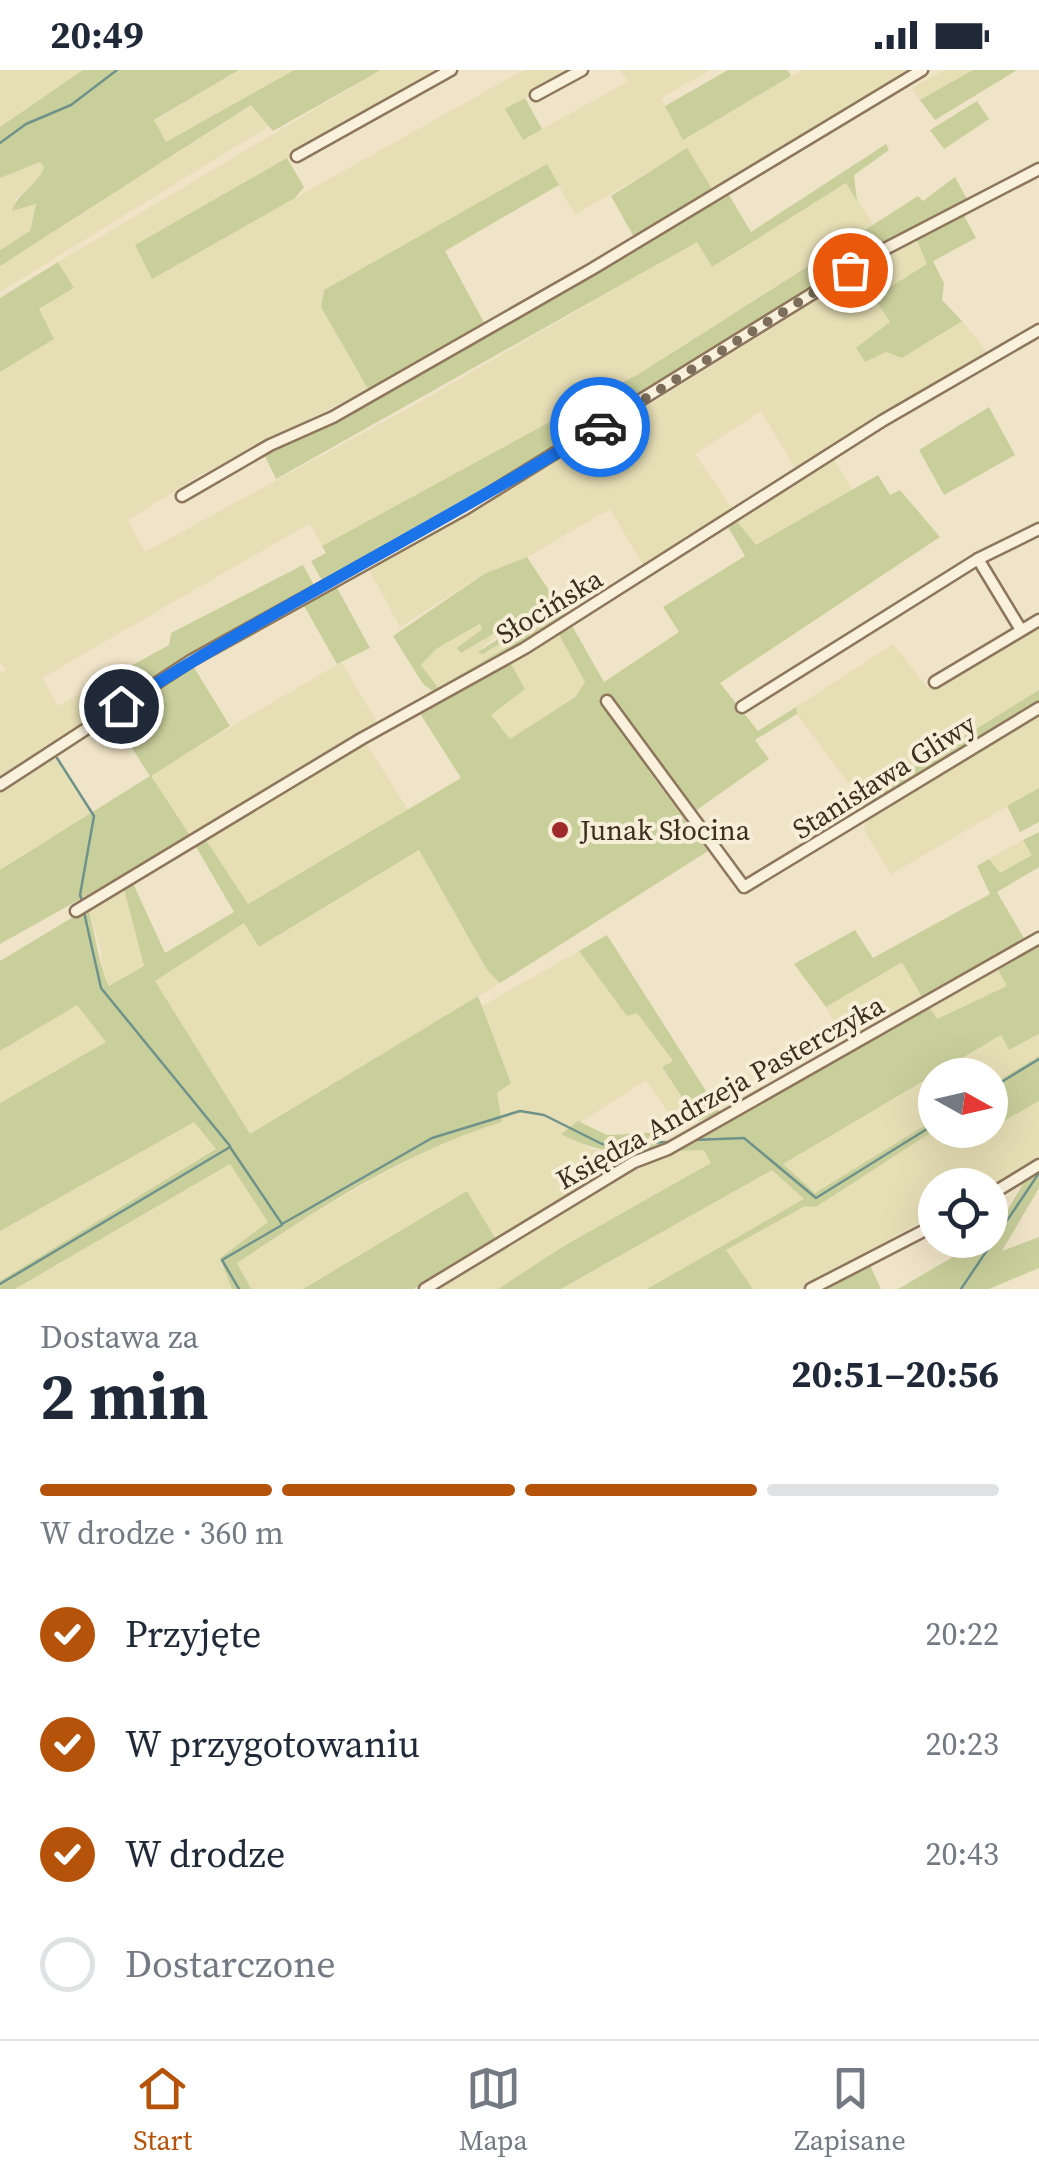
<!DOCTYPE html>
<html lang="pl">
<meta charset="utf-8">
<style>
:root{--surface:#fff;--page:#f6f6f7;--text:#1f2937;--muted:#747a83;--line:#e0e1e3;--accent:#b45309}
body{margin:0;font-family:"Source Serif 4",serif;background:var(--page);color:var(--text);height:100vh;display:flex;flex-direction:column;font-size:38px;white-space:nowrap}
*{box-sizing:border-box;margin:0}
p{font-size:32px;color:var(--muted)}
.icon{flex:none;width:55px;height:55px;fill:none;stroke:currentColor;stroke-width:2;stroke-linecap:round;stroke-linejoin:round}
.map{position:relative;height:1219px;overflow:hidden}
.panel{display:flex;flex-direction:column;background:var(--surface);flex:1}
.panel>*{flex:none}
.needle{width:65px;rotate:98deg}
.fabs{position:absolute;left:918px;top:988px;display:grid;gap:20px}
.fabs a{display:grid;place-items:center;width:90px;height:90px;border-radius:50%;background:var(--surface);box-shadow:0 10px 40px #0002;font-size:50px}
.pin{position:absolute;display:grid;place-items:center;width:85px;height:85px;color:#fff;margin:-42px;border:5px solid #fff;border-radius:50%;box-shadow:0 2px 10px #0007}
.courier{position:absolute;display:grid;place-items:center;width:100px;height:100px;margin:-50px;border:8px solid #1a73e8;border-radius:50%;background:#fff;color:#222;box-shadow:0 2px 12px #0007}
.headline em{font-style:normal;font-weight:700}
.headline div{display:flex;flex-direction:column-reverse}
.headline{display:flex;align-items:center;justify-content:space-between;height:170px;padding:0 40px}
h1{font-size:65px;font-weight:700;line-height:75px}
.bar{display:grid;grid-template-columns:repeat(4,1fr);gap:15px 10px;align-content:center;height:120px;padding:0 40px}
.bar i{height:12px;border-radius:8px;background:var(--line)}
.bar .current{background:var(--accent)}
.bar p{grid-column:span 4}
ol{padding:0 40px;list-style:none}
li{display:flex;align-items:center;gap:30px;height:110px}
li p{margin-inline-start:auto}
li .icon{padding:10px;border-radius:50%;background:var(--accent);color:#fff;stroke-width:4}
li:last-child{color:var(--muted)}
li i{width:55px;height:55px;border:5px solid var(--line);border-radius:50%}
.status{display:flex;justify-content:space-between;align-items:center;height:70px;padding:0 50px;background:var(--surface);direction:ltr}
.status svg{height:28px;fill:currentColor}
.menu{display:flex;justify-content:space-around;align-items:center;height:140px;border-top:2px solid var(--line);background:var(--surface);font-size:28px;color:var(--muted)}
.menu a{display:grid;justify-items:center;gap:5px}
.menu .current{color:var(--accent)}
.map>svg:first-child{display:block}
.farmland{fill:#e6deb5}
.green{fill:#c9cf9b}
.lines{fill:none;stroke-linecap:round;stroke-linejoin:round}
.stream{stroke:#6f938a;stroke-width:2.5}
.minor-casing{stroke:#8d765c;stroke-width:15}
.minor{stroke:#faf1dc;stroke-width:10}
.done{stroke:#7c6e5b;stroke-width:10;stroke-dasharray:0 18}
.route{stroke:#1a73e8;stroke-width:12}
.poi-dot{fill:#9e2a2b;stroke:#f7eed8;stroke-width:4}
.labels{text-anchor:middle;stroke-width:8;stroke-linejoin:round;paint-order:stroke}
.street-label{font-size:28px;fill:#3d2e20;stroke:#f7eed8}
.poi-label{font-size:28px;fill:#3d2e20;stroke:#f7eed8;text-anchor:start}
</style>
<div class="status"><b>20:49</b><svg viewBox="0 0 49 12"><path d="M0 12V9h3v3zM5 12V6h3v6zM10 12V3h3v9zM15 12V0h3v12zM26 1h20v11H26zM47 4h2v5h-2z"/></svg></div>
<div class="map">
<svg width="1039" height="1219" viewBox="0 0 1039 1219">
<rect width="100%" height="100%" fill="#f0e4c8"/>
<g class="farmland">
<path d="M0,0H83L0,57Z"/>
<path d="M239,0H294L166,72L154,51Z"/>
<path d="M381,0H444L136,175L152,208L524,0H576L506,39L523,69L628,12L620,0H710L661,28L683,69L802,0H914L714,122L687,79L575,145L547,95L324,220L321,237L368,319L200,405L128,450L145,482L427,328L697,171L711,196L847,113L873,154L642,302L345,467L322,476L310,453L42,608L58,636L85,621L98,646L0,708V604L7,600L0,592V302L54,269L39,240L74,218L58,192Z"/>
<path d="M944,0H973L920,30L912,18Z"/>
<path d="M252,35L269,56L0,222V196Z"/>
<path d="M40,92L45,97L40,108L16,128L14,140L36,133L30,161L0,180V108Z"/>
<path d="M916,168L928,194L874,226L890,252L856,279L865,292L886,282L902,288L962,251L988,283L797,401L761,341L695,384L734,441L645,498L610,439L527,487L484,504L400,557L368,498L627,349Z"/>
<path d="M832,386L853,420L756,476L736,450Z"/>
<path d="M554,528L556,532L487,573L479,582L483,584L560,538L564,543L437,619L421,594L436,579L481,554L482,558L458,578Z"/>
<path d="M1039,554V620L861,730L797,644L796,637L893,574L928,618Z"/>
<path d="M558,563L585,612L575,626L509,670L491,645L525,619L510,592Z"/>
<path d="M341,592L378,654L191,767L150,705Z"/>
<path d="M1039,644V718L891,804L864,761L866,751Z"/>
<path d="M365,672L409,741L247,834L206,770Z"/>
<path d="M57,686L93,743L0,800V722Z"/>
<path d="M1023,770L1033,785L1000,804L989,789Z"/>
<path d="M419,780L487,900L500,913L250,1064L154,911L245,852L260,877Z"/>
<path d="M124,819L144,896L109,917L101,905L102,884L88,838Z"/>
<path d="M579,881L627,946L637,943L673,992L662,998L698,1051L680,1060L646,1010L562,1064L593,1080L640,1082L497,1171L467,1121L303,1219H251L236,1194L313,1143L448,1068L502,1052L497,1023L511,1012L482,936Z"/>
<path d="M902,891L923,929L846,973L826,937Z"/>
<path d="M997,898L1008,916L936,949L929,936Z"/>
<path d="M77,934L106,972L0,1033V981Z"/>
<path d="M1002,964L1010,980L1039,964V986L990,1016V1005H935V1049L815,1123L782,1094Z"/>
<path d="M1039,1031V1085L1034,1092L990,1117L935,1115V1144L799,1219H753L726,1180L805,1135L816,1137L935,1060L975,1068Z"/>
<path d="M194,1051L216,1079L212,1083L0,1211V1161Z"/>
<path d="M704,1080L712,1093L564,1176L498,1219H437L642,1097L675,1081Z"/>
<path d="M230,1094L269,1152L220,1188L232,1219H15Z"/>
<path d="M772,1100L805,1129L647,1219H562Z"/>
</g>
<g class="green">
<path d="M83,0H239L154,50L166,72L294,0H381L273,61L251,35L0,196V180L30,161L36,134L12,141C18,121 38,116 44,97L40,92L0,108V57Z"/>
<path d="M728,0H788L791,6L683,70L665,36Z"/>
<path d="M973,0H1017L935,50L920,30Z"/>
<path d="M525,28L542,59L523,70L505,39Z"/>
<path d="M977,31L989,49L944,79L930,60Z"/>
<path d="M886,74L889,80L854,105L857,131L846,113L712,197L697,172L276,409L264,384L275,376L729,125L751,162Z"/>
<path d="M687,78L714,122L634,167L611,126Z"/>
<path d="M287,88L304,117L295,128L152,209L135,175Z"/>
<path d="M547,94L559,115L445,181L485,254L368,319L321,237L324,220Z"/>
<path d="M955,107L967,129C875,177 791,235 703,291C579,370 449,437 323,512L311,491L326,483L322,476L642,302L918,126L923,131Z"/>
<path d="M962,142L976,168L933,191L944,213L942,230L962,251L902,288L886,282L865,292L856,278L890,252L874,227L927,194L916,168Z"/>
<path d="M58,192L74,218L39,239L54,269L0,302V228Z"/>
<path d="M989,337L1015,385L944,425L919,380Z"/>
<path d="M878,405L890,425L900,420L940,467L720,613L758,661L796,637L797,644L755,670L769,689L691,744L655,695L648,700L708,781L500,913L487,900L419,780L259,877L244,853L155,911L250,1064L478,926L511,1013L497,1023L502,1052C406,1081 320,1138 237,1193L251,1219H232L220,1188L268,1152L230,1094L15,1219H0V1211L216,1079L194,1052L0,1161V1033L106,972L77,935L0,981V891L88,838C94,858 101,905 109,916L144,896L124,819L132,811L165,883L234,842L195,775L206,770L248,834L461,708L419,642L510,592L525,619L491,645L510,669L575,627L585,612L558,563L571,554L604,612L679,562L663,537L745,486L727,455L736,450L756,475Z"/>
<path d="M527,487L554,528L461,583L457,578L482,559L480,554L436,579L421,595L438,618L564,543L567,548L435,623L423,614L393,566L484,504Z"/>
<path d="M303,495L315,517L124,630L111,607L169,575L171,563Z"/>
<path d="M336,516L370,578L337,594L303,534Z"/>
<path d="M556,532L560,538L483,584L478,582Z"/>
<path d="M193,596L230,656L151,706L191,767L0,874V800L150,706L113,649Z"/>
<path d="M1039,620V632L866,736L861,730Z"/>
<path d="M1039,718V752L1020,762L1007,736Z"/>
<path d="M1039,762V797L997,822L1025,870L923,929L902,892L826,937L794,894L855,860L873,888L990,824L977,796L989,789L1000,803L1032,785L1023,770Z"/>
<path d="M607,865L720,1043L698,1051L662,997L673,991L637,943L627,946L579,881Z"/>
<path d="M1039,874V964L1009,980L1001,965L783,1094L815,1123L935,1049V1060L816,1137L805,1136L726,1180L753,1219H647L804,1129L772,1100L561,1219H498L564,1176L711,1093L704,1080L675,1081L929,936L937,949L1007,916L997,898Z"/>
<path d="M1039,986V1031L990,1059V1016Z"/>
<path d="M578,1051L607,1065L663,1062L661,1076C624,1087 594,1081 561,1064Z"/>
<path d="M1039,1103V1118L1002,1181L1039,1167V1198L989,1219H898L982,1170H990L1024,1112Z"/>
<path d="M467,1121L497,1171L414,1219H303Z"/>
<path d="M869,1193L881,1219H821Z"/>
</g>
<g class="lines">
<g class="stream">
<path d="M0,73L26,54L71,35L117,0"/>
<path d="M57,688L94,746L80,825L83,834"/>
<path d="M84,842L101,918L230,1076"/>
<path d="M990,1019L1039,989"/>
<path d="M693,1070L744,1068L816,1128L935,1054"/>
<path d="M0,1214L230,1077L282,1154L432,1068L520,1041L544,1045L602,1074L670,1072"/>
<path d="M239,1219L222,1190L282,1155"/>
<path d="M961,1219L1039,1103"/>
</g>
<g class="minor-casing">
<g id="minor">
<path d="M536,25L582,0"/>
<path d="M297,86L451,0"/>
<path d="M182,426L270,375L333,347L592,199L922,0"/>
<path d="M978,489L1021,560"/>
<path d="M935,612L1039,550"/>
<path d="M607,631L744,817L1039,638"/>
<path d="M742,637L978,489L1039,459"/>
<path d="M0,715L192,590L463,440L883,180L1039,99"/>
<path d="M76,841L361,669L525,578L882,351L1039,260"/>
<path d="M990,1125L1039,1095"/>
<path d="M425,1219L634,1092L668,1079L1039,868"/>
<path d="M811,1219L935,1155"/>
</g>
</g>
<use href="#minor" class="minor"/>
</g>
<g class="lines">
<path class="done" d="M600,357L850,200"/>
<path class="route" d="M121,636C277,536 442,453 600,357"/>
</g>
<circle class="poi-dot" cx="560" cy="760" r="10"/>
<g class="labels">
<g class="street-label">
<text transform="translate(549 536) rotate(-31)" y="10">Słocińska</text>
<text transform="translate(884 706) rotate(-32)" y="10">Stanisława Gliwy</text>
<text transform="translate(720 1022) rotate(-29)" y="10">Księdza Andrzeja Pasterczyka</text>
</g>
<g class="poi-label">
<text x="580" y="770">Junak Słocina</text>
</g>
</g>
</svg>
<div class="fabs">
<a><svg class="needle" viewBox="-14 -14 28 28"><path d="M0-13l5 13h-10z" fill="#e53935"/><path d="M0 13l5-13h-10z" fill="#747a83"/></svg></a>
<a><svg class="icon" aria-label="locate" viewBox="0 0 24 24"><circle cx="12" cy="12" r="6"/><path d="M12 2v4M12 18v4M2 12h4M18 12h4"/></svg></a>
</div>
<div class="pin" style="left:850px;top:200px;background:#ea580c"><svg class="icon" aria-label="bag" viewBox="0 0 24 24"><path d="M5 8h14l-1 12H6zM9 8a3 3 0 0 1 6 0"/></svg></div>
<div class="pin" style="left:121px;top:636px;background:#1f2937"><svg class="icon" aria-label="home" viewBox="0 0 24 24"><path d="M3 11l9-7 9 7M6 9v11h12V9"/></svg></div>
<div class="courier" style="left:600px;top:357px"><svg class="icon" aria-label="car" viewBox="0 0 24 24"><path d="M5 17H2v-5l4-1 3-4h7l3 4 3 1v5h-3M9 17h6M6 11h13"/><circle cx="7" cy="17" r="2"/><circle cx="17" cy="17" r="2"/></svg></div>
</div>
<section class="panel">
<div class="headline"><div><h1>2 min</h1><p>Dostawa za</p></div><em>20:51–20:56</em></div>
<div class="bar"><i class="current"></i><i class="current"></i><i class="current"></i><i></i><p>W drodze · 360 m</p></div>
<ol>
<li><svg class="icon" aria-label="check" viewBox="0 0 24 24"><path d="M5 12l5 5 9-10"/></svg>Przyjęte<p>20:22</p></li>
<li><svg class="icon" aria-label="check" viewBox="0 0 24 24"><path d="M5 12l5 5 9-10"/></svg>W przygotowaniu<p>20:23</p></li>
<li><svg class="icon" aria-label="check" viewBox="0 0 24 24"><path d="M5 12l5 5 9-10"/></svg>W drodze<p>20:43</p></li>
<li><i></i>Dostarczone</li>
</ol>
</section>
<nav class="menu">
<a class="current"><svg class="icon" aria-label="home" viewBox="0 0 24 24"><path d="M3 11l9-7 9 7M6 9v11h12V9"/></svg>Start</a>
<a><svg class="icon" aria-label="map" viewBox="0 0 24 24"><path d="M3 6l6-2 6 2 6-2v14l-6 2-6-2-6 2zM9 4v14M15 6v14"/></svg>Mapa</a>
<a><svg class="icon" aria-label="saved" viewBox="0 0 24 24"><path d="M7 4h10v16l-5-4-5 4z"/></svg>Zapisane</a>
</nav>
